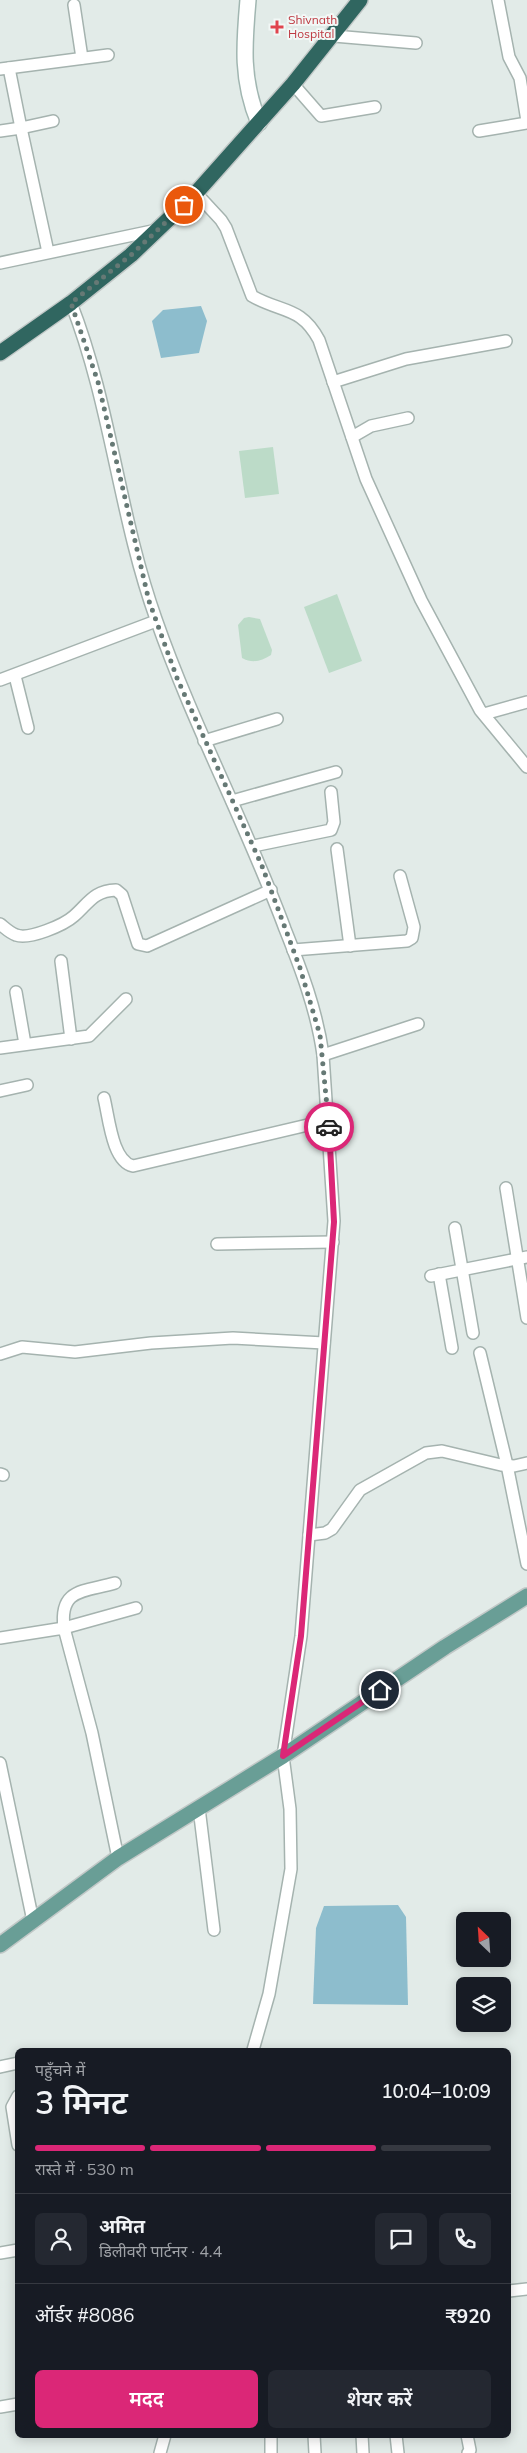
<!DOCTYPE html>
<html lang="hi">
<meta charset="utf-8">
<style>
:root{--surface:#171b24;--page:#242831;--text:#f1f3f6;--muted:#9ea1a6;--line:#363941;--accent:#db2777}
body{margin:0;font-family:Mulish,"Noto Sans Devanagari",sans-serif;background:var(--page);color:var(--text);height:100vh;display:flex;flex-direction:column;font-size:19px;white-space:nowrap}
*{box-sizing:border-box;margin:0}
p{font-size:16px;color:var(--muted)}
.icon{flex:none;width:28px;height:28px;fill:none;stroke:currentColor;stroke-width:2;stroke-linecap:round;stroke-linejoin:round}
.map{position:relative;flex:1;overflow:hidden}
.drawer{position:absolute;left:15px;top:2048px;width:496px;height:390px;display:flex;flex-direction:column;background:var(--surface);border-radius:8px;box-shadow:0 2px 12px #0003}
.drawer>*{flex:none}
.needle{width:32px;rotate:335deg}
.fabs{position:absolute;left:456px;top:1912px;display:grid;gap:10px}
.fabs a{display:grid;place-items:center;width:55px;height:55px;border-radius:8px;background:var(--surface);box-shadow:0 2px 12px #0003;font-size:25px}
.pin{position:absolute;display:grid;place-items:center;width:42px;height:42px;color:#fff;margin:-21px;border:2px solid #fff;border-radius:50%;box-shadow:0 1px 5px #0007}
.courier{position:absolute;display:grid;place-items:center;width:50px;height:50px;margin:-25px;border:4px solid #db2777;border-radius:50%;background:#fff;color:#222;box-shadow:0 1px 6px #0007}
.head em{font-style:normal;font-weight:600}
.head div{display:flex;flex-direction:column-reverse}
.head{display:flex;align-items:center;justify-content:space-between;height:85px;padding:0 20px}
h1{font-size:32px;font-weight:600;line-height:38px}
.bar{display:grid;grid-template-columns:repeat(4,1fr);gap:8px 5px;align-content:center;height:60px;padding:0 20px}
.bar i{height:6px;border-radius:4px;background:var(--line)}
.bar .current{background:var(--accent)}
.bar p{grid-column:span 4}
.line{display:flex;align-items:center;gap:12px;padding:0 20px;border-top:1px solid var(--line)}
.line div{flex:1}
.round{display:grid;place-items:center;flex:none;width:52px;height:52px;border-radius:8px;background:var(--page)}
.cta{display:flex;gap:10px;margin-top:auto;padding:10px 20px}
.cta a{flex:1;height:58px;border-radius:8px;background:var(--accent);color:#fff;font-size:20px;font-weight:600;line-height:58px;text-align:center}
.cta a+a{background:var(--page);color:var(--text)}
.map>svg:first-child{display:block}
.green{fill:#bcdbc8}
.water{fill:#8dbdcd}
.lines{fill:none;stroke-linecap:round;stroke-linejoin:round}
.street-casing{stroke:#a5b3af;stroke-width:14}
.secondary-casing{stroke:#a1b6b1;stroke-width:18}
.primary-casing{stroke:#c1c8c7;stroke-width:18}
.highway-casing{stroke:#c1c8c7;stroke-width:18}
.street{stroke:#fff;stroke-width:11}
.secondary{stroke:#fff;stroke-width:15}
.primary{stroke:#699e96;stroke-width:15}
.highway{stroke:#306660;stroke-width:15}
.done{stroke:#667975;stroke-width:5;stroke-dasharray:0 9}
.route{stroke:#db2777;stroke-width:6}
.health-dot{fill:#e0444e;stroke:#f2f8f6;stroke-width:2}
.labels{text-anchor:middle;stroke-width:4;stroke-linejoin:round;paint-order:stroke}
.health-label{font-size:12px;fill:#be3a42;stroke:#f2f8f6;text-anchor:start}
</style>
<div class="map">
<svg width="527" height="2453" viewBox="0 0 527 2453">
<rect width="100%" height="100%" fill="#e2ebe8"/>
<g class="green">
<path d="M273,447L279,494L245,498L239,451Z"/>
<path d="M337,594L362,661L329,673L304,607Z"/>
<path d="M249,617L260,619L272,650L271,655C261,661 253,664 242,658L238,625L244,618Z"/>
</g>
<g class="water">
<path d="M201,306L207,321L199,353L161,358L152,321L163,310Z"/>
<path d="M398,1905L406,1917L408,2005L313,2004L316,1928L324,1906Z"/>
</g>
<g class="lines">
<g class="street-casing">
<g id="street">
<path d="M498,0L509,57L520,78L527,121"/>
<path d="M74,5L82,58"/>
<path d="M334,36L416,43"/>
<path d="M9,68L21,128L53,121"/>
<path d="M0,69L108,55"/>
<path d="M293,84L321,116L375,107"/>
<path d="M0,131L21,128L48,252"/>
<path d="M479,131L527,123"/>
<path d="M196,193L221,220L226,228L252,296C282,313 301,306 319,340L366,479L421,600L480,710L527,767"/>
<path d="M0,263L157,230"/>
<path d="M71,303C111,405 119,516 156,619C193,725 246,824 285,929C301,969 317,1011 323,1055L334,1221L301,1636L283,1756L290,1809L291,1869L269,1994L253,2050"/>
<path d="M333,382L406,359L506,341"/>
<path d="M352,437L371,426L408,418"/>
<path d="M15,676L28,728"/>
<path d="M0,680L156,621"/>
<path d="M484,714L527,702"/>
<path d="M204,741L277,719"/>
<path d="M232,801L336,772"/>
<path d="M253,846L331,830L334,822L331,792"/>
<path d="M337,849L350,946"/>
<path d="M0,924C5,928 10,933 16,935C29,940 64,925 74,916C89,903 93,891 116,890L122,895L138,944L147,946L271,890"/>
<path d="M293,950L407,941L412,938L414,927L400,876"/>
<path d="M61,961L71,1039"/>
<path d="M16,992L25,1044"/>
<path d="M0,1048L89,1036L126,999"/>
<path d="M323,1055L418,1024"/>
<path d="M0,1091L27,1085"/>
<path d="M104,1098C109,1118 112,1161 133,1166L329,1120"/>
<path d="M506,1188L527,1318"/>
<path d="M455,1228L473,1333"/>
<path d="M217,1244L333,1242"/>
<path d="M439,1274L452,1348"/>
<path d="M431,1276L527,1257"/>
<path d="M480,1353L507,1465L527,1564"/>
<path d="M0,1354L22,1347L75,1352L151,1343L233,1338L324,1343"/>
<path d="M0,1474L3,1475"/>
<path d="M309,1535L325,1533L332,1529L360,1490L426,1453L442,1451L501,1465L514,1466L527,1463"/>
<path d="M115,1583C84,1592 59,1588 64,1628L136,1608"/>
<path d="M0,1638L64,1628L92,1733L118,1858"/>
<path d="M0,1763L33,1921"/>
<path d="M199,1808L214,1930"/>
<path d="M0,2067L18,2063"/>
<path d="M18,2096L12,2107L18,2145"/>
<path d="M0,2253L18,2250"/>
<path d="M509,2291L527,2289"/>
<path d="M0,2407L18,2404"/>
<path d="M271,2435V2453"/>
<path d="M314,2435L315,2453"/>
<path d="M362,2435L363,2453"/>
<path d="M396,2435L398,2453"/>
<path d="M467,2435L470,2450L468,2453"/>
<path d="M160,2453L165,2435"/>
</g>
</g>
<g class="secondary-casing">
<path id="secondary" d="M248,0C244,45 241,80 259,123"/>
</g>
<g class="primary-casing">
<path id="primary" d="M0,1945L118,1858L283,1756L445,1647L527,1596"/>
</g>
<g class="highway-casing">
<path id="highway" d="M0,353L71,303L131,255L196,193L293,84L360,0"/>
</g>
<use href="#street" class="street"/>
<use href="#secondary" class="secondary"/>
<use href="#primary" class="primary"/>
<use href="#highway" class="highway"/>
</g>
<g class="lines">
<path class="done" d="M184,205L131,255L71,303L98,382L149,601L177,678L262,866L300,968L320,1035L329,1127"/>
<path class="route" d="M329,1127L334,1222L301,1636L283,1756L380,1690"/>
</g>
<path class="health-dot" d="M274.5 19.5h5v5h5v5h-5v5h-5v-5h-5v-5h5z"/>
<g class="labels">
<g class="health-label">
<text x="288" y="24">Shivnath<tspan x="288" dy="14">Hospital</tspan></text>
</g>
</g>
</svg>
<div class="fabs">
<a><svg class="needle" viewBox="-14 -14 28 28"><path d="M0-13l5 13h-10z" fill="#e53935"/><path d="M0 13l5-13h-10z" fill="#9ea1a6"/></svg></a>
<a><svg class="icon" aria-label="layers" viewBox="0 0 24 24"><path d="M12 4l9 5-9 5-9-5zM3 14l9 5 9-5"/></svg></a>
</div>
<div class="pin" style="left:184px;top:205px;background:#ea580c"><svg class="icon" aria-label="bag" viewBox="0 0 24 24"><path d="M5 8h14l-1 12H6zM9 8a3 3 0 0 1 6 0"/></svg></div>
<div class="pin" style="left:380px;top:1690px;background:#1f2937"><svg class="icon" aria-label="home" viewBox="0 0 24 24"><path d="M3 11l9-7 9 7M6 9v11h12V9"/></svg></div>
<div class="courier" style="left:329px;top:1127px"><svg class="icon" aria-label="car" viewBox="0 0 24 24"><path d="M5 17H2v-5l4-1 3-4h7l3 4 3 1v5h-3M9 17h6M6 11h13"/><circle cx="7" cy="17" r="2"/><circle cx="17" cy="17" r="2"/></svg></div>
<section class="drawer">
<div class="head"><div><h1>3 मिनट</h1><p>पहुँचने में</p></div><em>10:04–10:09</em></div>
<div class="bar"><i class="current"></i><i class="current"></i><i class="current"></i><i></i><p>रास्ते में · 530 m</p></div>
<div class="line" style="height:90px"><a class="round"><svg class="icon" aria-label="person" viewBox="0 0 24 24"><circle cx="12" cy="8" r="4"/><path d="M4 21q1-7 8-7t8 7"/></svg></a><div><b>अमित</b><p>डिलीवरी पार्टनर · 4.4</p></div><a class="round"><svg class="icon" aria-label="chat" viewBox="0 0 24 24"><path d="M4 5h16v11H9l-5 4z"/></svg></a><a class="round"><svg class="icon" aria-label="phone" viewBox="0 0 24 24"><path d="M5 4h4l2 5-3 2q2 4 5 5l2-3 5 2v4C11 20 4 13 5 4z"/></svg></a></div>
<div class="line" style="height:65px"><div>ऑर्डर #8086</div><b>₹920</b></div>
<div class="cta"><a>मदद</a><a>शेयर करें</a></div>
</section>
</div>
